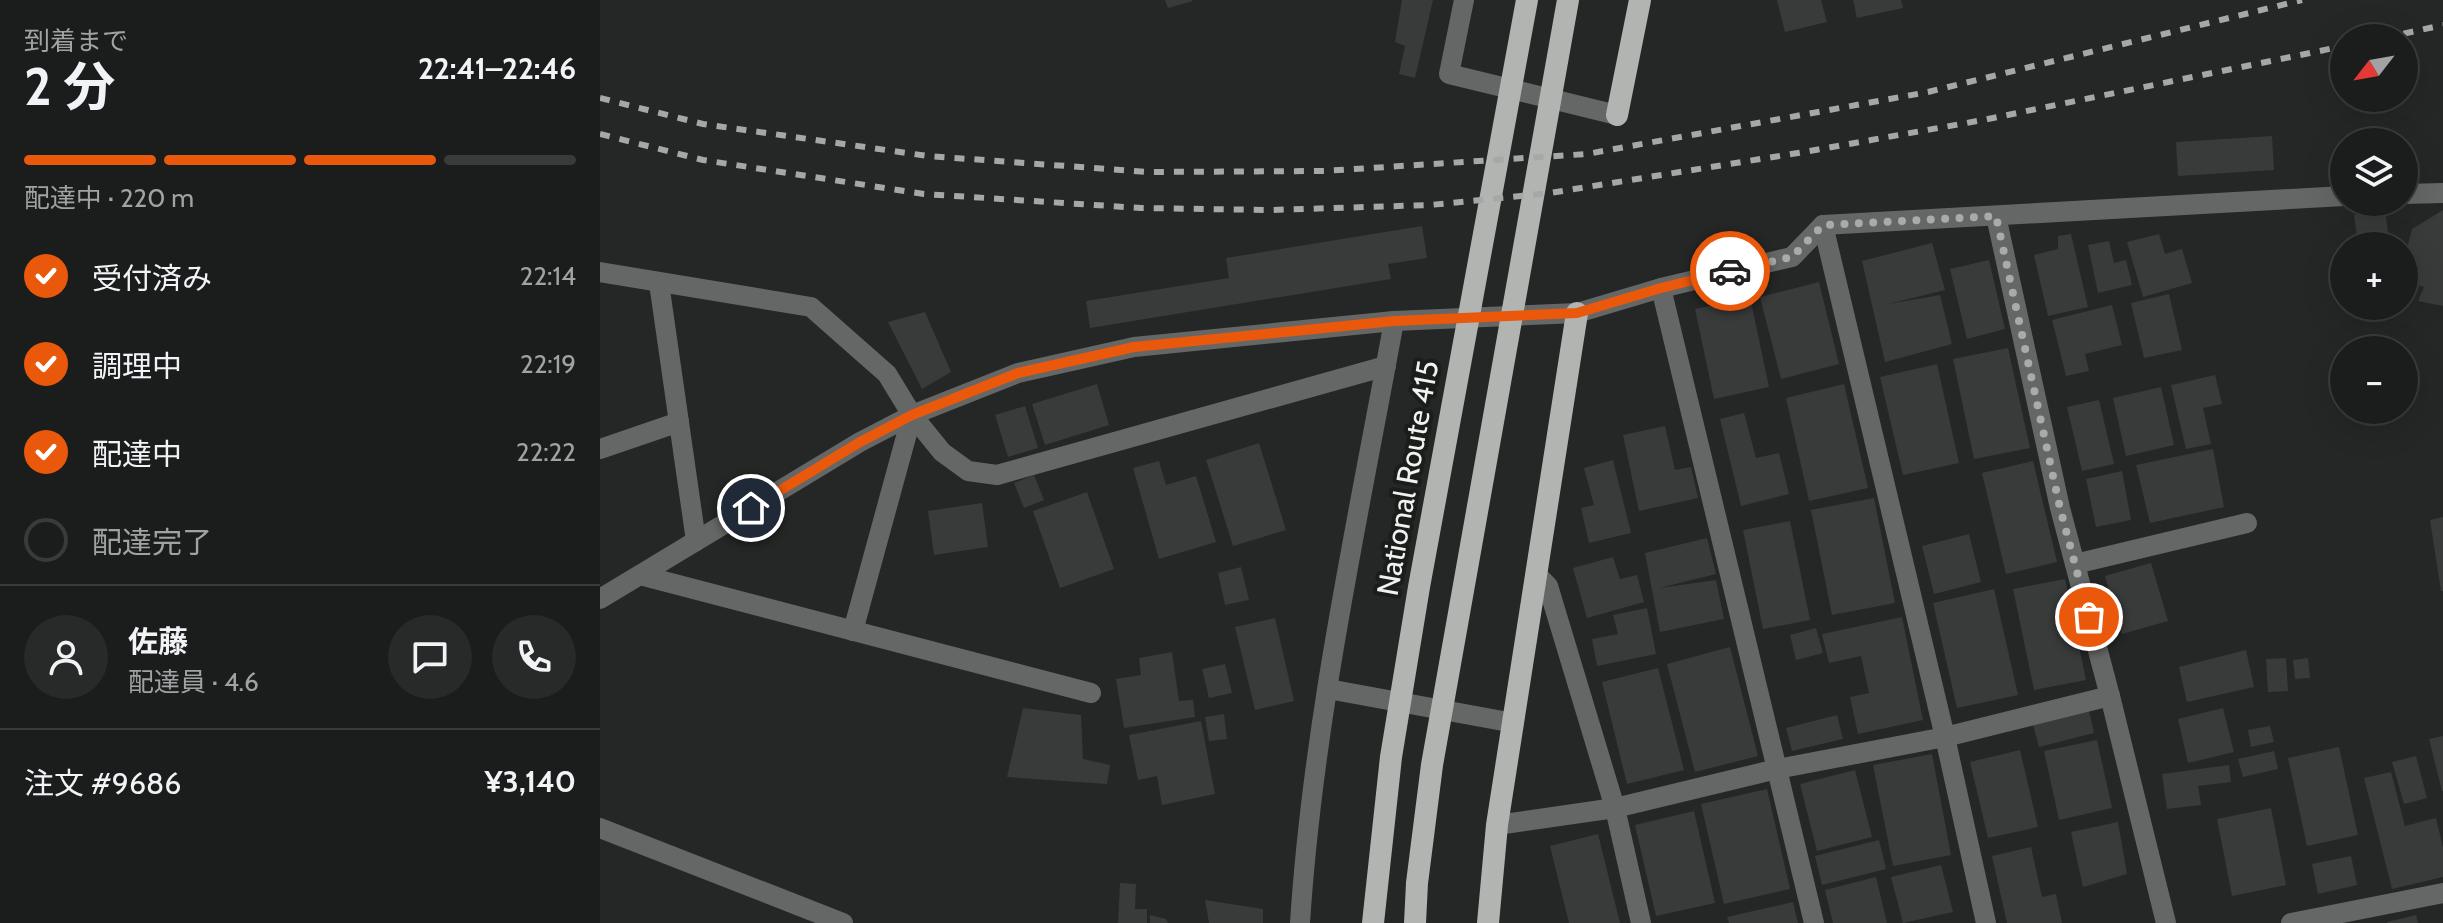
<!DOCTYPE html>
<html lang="ja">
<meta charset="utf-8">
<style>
:root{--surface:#1b1d1c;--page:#282a29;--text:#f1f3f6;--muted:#a0a2a3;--line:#393b3b;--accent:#ea580c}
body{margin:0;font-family:Cabin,"Noto Sans JP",sans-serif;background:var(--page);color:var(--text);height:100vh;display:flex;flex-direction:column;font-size:30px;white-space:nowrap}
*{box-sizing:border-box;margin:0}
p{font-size:26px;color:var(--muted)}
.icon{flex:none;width:44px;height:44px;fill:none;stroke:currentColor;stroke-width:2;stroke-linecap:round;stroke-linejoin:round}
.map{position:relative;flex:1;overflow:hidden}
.panel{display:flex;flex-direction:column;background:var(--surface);width:600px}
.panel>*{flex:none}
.needle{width:52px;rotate:239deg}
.controls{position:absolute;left:1730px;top:24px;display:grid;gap:16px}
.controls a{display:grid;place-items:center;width:88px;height:88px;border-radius:50%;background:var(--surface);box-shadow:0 8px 32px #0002,0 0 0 2px var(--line);font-size:40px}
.pin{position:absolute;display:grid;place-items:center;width:68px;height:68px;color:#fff;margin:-34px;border:4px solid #fff;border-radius:50%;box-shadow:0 2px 8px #0007}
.courier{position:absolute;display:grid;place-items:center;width:80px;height:80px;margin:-40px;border:6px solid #ea580c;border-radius:50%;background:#fff;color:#222;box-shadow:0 2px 10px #0007}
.overview em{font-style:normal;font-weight:700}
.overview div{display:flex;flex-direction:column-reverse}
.overview{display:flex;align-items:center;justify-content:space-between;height:136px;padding:0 24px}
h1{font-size:52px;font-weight:700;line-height:60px}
.bar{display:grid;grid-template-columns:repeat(4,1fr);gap:12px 8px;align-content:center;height:96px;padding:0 24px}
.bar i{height:10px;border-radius:6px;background:var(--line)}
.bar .on{background:var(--accent)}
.bar p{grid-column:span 4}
.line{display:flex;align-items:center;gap:20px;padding:0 24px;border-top:2px solid var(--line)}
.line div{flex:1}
.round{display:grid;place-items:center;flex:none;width:84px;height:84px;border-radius:42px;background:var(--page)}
ol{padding:0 24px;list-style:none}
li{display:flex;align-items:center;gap:24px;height:88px}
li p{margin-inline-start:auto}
li .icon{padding:8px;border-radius:50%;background:var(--accent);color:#fff;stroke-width:4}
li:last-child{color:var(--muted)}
li i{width:44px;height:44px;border:4px solid var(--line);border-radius:50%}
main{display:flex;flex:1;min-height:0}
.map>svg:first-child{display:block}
.building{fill:#383b39}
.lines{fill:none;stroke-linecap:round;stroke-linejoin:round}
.minor{stroke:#656766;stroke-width:20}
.tertiary{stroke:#656766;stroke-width:20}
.trunk{stroke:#b2b4b2;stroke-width:22}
.rail{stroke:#a5a8a6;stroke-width:6;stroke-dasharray:10 10;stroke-linecap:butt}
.done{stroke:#a9abaa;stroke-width:8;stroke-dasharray:0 14.4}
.route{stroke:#ea580c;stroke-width:10}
.labels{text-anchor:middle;stroke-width:8;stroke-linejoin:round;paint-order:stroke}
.street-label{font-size:30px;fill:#f0f2f1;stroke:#1b1d1b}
</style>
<main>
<section class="panel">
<div class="overview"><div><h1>2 分</h1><p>到着まで</p></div><em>22:41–22:46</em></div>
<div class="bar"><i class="on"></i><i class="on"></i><i class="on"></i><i></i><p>配達中 · 220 m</p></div>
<ol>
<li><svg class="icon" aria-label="check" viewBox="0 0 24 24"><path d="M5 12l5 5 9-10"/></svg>受付済み<p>22:14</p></li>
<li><svg class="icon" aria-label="check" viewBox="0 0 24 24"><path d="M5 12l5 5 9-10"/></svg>調理中<p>22:19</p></li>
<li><svg class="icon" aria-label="check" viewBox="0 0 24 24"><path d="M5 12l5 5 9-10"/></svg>配達中<p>22:22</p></li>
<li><i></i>配達完了</li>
</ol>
<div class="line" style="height:144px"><a class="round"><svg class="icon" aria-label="person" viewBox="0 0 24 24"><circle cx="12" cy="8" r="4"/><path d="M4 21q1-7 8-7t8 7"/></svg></a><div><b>佐藤</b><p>配達員 · 4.6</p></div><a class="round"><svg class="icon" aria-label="chat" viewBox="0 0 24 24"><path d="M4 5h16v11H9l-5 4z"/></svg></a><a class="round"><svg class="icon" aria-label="phone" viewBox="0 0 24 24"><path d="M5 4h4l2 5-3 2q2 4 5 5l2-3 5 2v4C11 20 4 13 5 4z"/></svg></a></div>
<div class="line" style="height:104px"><div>注文 #9686</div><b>¥3,140</b></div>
</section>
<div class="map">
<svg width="1843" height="923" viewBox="0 0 1843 923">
<rect width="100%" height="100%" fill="#242725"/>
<g class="building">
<path d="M565,0H592L593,1L568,8Z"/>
<path d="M802,0H833L815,78L799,74L805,46L795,42Z"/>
<path d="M1177,0H1221L1227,22L1185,32Z"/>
<path d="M1253,0H1301L1303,8L1257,18Z"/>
<path d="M1672,136L1674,170L1578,176L1576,142Z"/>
<path d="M1843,210V306L1818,301L1824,287L1804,281V260L1812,229Z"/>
<path d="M1785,211L1790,246H1758L1754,215Z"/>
<path d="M822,226L827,258L788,264L791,279L490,328L486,301L629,278L626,258Z"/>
<path d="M1471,234L1488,307L1448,316L1434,255L1458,249V236Z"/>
<path d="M1559,234L1565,254L1582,249L1592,283L1543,297L1527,242Z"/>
<path d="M1509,241L1514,263L1526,260L1532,285L1498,293L1488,245Z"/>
<path d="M1332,243L1345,290L1288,304L1340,295L1352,344L1285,362L1262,261Z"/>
<path d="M1389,260L1405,329L1367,339L1350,269Z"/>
<path d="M1219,282L1239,364L1181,379L1160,297Z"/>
<path d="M1569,294L1582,350L1544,358L1531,303Z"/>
<path d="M1150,297L1169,387L1114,399L1095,309Z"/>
<path d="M1512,305L1522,345L1485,354L1489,371L1466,376L1452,320Z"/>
<path d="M325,312L351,372L322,389L288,322Z"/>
<path d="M1408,348L1430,448L1374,459L1353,359Z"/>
<path d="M1337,364L1359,463L1303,475L1280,377Z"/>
<path d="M1615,375L1622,404L1603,408L1611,444L1586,449L1571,385Z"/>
<path d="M497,384L509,425L445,445L432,404Z"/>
<path d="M1244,384L1268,488L1209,501L1186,398Z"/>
<path d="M1561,387L1574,445L1526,456L1513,398Z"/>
<path d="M1499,400L1514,464L1482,471L1467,407Z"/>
<path d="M425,406L438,448L408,457L395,415Z"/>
<path d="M1144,413L1156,458L1179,453L1189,494L1141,506L1120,419Z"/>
<path d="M1065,426L1075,470L1091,467L1098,498L1039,511L1023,435Z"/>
<path d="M659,443L686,530L633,546L606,460Z"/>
<path d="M1613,449L1624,507L1550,523L1536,465Z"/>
<path d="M1013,460L1031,533L989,543L981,508L994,505L984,468Z"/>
<path d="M559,461L566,485L596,476L616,542L559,559L533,468Z"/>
<path d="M1433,461L1457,562L1406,574L1382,473Z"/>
<path d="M1522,471L1531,520L1496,527L1486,479Z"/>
<path d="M434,475L444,500L424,508L414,483Z"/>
<path d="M487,492L514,569L460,588L433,511Z"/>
<path d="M1274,498L1295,603L1232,615L1211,510Z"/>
<path d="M382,503L388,547L334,555L328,511Z"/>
<path d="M1843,517V591H1841L1830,520Z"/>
<path d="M1190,521L1210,620L1163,629L1143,530Z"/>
<path d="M1369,534L1381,582L1334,594L1322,546Z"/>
<path d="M1107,538L1116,574L1059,588L1116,580L1124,619L1060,632L1045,553Z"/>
<path d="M1013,557L1020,579L1037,575L1044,602L987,618L973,568Z"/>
<path d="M1551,563L1568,621L1522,634L1505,576Z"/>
<path d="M641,567L649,600L625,605L618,573Z"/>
<path d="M1465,579L1486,680L1434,690L1413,589Z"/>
<path d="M1394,589L1418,695L1357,708L1333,603Z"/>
<path d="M1047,608L1056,654L997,666L992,639L1018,634L1013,615Z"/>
<path d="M1302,617L1323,720L1258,734L1250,697L1269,693L1261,656L1229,663L1222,634Z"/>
<path d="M675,618L694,701L655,710L635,627Z"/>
<path d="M1216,628L1223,653L1196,660L1190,635Z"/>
<path d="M1130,647L1158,756L1095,772L1067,664Z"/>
<path d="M1646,650L1654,687L1587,702L1579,667Z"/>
<path d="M572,652L579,701L593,700L595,717L524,728L516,679L541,675L539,658Z"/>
<path d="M1686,658L1688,691L1668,692L1666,659Z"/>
<path d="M1708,658L1710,678L1695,679L1693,660Z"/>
<path d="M625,664L632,693L609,698L602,669Z"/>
<path d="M1058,668L1084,770L1027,784L1002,682Z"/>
<path d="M423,708L481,715L483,759L510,765L507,784L407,777Z"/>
<path d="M1623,708L1634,752L1588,763L1578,719Z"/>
<path d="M1489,711L1494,733L1439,747L1433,725Z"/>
<path d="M624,714L627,739L609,741L605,717Z"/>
<path d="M1237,715L1243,739L1192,751L1186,728Z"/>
<path d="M601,721L615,794L562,805L557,776L538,780L529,735Z"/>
<path d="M1670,726L1674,742L1651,747L1648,730Z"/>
<path d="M1843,736V791H1842L1829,739Z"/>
<path d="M1497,740L1512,808L1459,820L1444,751Z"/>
<path d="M1739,747L1758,835L1707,846L1688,758Z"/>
<path d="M1420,750L1438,827L1388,838L1370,762Z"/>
<path d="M1674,751L1678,769L1643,777L1638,759Z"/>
<path d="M1332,754L1351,855L1293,866L1273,765Z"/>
<path d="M1816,756L1827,798L1804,804L1792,762Z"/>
<path d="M1629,765L1631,782L1598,786L1601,805L1567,809L1562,774Z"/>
<path d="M1255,770L1272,837L1217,851L1200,784Z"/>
<path d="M1791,772L1805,826L1836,818L1843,848V877L1792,889L1764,778Z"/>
<path d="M1167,789L1190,889L1124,904L1101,804Z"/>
<path d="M1671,808L1686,885L1632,896L1617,819Z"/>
<path d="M1094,811L1115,903L1056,916L1035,825Z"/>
<path d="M1518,822L1527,874L1483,887L1471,832Z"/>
<path d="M998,834L1020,923H969L950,846Z"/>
<path d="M1279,840L1286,869L1222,885L1215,856Z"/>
<path d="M1431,847L1442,897L1456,894L1462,923H1407L1392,856Z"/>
<path d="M1751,856L1757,885L1718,894L1712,864Z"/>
<path d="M1341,865L1353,912L1303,923L1291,877Z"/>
<path d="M1276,877L1287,923H1233L1225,890Z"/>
<path d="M520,883L536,884L535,909H547V923H518Z"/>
<path d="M605,900L663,909V923H609Z"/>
<path d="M1193,902L1198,923H1129L1127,917Z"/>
<path d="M550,915L566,919L568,923H550Z"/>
<path d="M1816,915L1818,923H1787V922Z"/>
</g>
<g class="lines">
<g class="minor">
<path d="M1804,194L1843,193"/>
<path d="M1396,216L1460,508L1510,696L1566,923"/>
<path d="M1223,225L1345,737L1510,696"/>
<path d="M0,272L211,307L287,374L312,415L342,452L368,471L397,475L786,366"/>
<path d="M59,283L96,541"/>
<path d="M1061,288L1214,923"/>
<path d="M312,415L418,373L534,347L794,321L977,313L1061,288L1192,257L1223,225L1744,196"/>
<path d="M0,449L79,422"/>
<path d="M1475,564L1647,523"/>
<path d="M40,575L491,693"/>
<path d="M253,631L312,415"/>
<path d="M728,689L914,723"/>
<path d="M897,825L1015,808L948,586L937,575"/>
<path d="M0,828L243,923"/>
<path d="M700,923C713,721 758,520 794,321"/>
<path d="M1041,923L1015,808L1177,769L1345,737L1386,923"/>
<path d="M1691,923L1843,893"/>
</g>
<g class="tertiary">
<path d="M864,0L849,74L1017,115"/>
<path d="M0,599L260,442L312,415"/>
</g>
<g class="trunk">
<path d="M1017,115L1040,0"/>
<path d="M773,923L791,757L819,587L927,0"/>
<path d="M815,923L817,883L832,765L968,0"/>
<path d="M888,923L897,825L977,313"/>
</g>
<g class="rail">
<path d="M1784,38L1843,25"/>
<path d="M0,98L103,124L328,156L549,172L724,171L987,154L1328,92L1702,0"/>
<path d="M0,134L103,160L324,194L541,208L670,210L830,205L950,193L1204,152L1383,120L1744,46"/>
</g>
</g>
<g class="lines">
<path class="done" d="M1130,271L1192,257L1223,225L1396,216L1460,508L1489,617"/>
<path class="route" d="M151,508L260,442L312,415L418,373L534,347L794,321L977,313L1061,288L1130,271"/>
</g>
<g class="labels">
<g class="street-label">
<text transform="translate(808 478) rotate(-80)" y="10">National Route 415</text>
</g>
</g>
</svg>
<div class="controls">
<a><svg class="needle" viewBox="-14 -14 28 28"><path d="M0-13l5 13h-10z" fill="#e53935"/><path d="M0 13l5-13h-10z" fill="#a0a2a3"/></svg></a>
<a><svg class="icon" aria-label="layers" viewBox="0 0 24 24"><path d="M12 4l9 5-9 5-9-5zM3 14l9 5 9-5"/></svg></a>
<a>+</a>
<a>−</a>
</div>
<div class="pin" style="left:1489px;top:617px;background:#ea580c"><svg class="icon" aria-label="bag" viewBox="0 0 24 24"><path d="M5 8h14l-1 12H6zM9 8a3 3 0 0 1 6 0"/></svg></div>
<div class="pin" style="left:151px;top:508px;background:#1f2937"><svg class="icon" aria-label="home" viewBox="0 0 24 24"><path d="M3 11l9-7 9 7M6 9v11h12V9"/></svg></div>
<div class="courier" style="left:1130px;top:271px"><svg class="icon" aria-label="car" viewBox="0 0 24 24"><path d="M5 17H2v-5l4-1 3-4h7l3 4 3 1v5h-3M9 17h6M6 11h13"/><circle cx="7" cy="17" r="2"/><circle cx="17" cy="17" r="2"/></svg></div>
</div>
</main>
